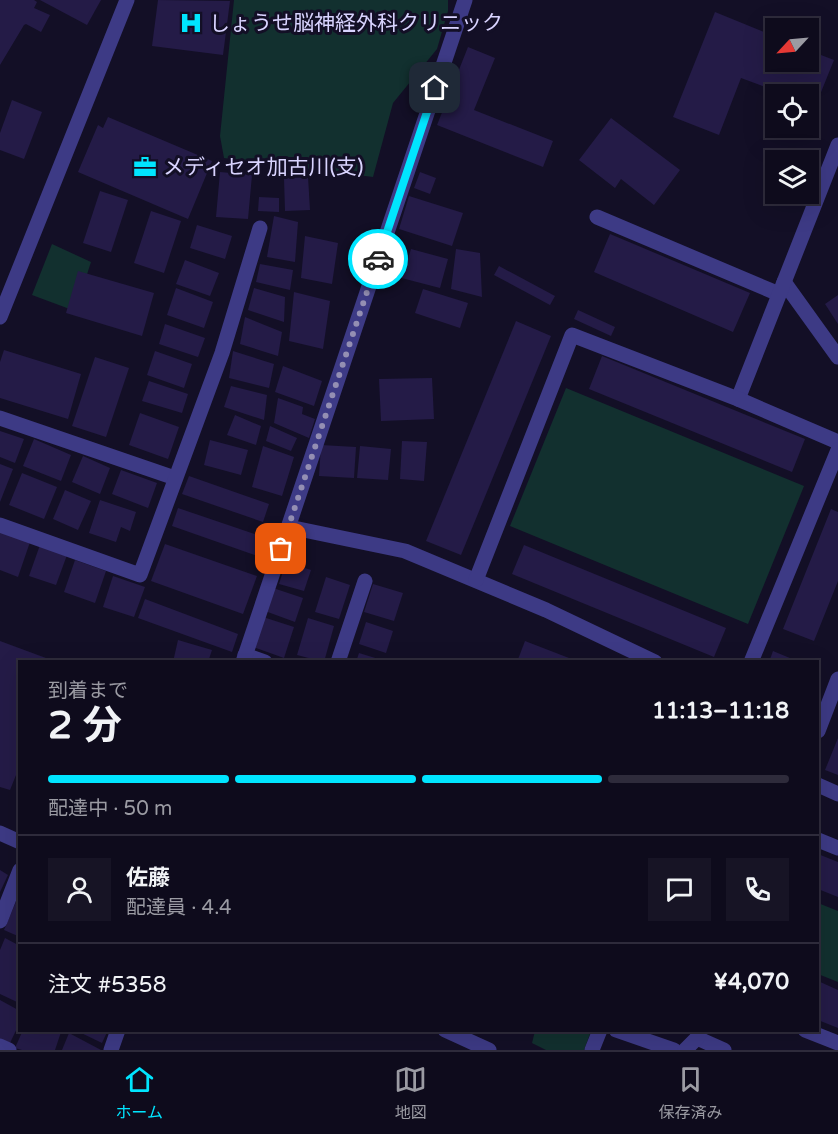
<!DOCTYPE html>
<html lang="ja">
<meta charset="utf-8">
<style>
:root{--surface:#0e0b1c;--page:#171425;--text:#f1f3f6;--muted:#9b9ba3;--line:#2e2b3b;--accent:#00e5ff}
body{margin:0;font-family:"Varela Round","Noto Sans JP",sans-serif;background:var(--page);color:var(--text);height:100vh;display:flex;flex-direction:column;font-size:22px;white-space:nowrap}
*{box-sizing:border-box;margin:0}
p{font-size:20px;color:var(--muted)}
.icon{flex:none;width:33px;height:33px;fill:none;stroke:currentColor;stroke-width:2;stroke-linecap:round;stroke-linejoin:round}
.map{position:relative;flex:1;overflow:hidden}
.details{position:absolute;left:18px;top:660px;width:801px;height:372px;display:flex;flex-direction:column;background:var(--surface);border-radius:0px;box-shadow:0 6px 24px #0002,0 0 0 2px var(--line)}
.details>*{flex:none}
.needle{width:39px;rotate:244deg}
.tools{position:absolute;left:765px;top:18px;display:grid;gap:12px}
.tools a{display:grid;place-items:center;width:54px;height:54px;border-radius:0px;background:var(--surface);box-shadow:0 6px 24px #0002,0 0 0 2px var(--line);font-size:30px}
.pin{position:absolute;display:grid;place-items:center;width:51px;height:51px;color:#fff;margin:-26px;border-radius:12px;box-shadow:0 3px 9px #0006}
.courier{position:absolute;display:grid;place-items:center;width:60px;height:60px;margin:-30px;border:4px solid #00e5ff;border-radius:50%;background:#fff;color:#222;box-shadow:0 2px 8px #0007}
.overview em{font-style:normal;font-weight:700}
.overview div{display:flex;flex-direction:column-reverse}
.overview{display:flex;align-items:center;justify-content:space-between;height:102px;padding:0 30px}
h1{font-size:39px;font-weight:700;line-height:45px}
.bar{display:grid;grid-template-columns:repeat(4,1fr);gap:9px 6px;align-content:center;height:72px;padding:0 30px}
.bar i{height:8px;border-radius:4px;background:var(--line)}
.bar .active{background:var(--accent)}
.bar p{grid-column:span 4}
.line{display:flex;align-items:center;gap:15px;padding:0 30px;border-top:2px solid var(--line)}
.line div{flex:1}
.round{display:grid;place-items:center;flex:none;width:63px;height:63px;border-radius:0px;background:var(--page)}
.dock{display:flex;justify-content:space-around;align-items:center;height:84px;border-top:2px solid var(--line);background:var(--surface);font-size:16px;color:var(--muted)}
.dock a{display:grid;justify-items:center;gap:3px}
.dock .active{color:var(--accent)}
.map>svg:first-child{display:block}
.green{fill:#12302f}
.building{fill:#241b47}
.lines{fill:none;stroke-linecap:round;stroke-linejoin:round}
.minor{stroke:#3d3a85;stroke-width:15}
.done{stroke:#948fb3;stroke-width:6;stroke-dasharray:0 10.8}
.route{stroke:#00e5ff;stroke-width:8}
.labels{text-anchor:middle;stroke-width:6;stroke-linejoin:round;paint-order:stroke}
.poi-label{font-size:21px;fill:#d9d4ff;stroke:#130f26;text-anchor:start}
</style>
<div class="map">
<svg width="838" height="1050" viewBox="0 0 838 1050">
<rect width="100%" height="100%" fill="#130f26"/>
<g class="green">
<path d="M234,0H448V11L437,49L393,103L373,177L224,158L220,136Z"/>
<path d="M52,244L91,262L75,311L32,295Z"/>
<path d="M566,388L804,486L748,624L510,526Z"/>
<path d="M818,903L838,911V982L818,974Z"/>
<path d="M535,1031V1030L591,1031L584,1050H546L532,1043Z"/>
</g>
<g class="building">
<path d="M0,0H34L37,2L34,8L50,15L41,32L26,24L24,25L0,65Z"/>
<path d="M40,0H101L87,25Z"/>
<path d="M158,0L230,1L223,55L152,46Z"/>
<path d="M715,12L776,37V62H808V50L834,60L815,107L808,104V94H784L741,78L719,135L673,117Z"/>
<path d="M468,47L495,58L474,110L553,141L543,167L437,125Z"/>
<path d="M12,100L42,112L24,159L0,150V133Z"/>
<path d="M108,117L212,161L188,219L78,172L98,125L103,128Z"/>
<path d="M611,118L680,170L654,205L621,179L615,188L579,160Z"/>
<path d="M220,172L252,175L248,219L216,217Z"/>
<path d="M420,172L436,178L430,194L414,188Z"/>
<path d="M308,177L310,210L285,211L284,178Z"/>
<path d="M100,191L128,200L111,252L83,243Z"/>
<path d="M409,196L463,213L452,246L399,229Z"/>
<path d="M259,197L279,198V212L258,211Z"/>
<path d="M151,211L181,221L164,273L134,263Z"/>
<path d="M274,216L298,222L295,262L267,257Z"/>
<path d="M197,225L232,236L225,259L190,248Z"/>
<path d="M610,234L750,293L733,332L594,272Z"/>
<path d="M305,236L338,243L332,284L301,278Z"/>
<path d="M411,249L448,259L440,288L390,275L395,255L408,259Z"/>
<path d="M456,249L480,253L482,297L451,289Z"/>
<path d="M185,260L219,273L210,296L176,284Z"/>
<path d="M260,264L293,270L290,290L256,282Z"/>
<path d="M499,266L555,296L550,305L494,275Z"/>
<path d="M78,271L154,293L142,336L66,313Z"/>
<path d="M176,288L213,302L204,328L167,315Z"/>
<path d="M254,288L285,297L284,322L248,310Z"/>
<path d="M423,289L468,303L460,328L415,313Z"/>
<path d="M294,292L330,301L323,349L289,341Z"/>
<path d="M838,295V324L825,304Z"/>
<path d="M578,310L615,327L611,336L574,319Z"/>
<path d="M245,317L282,332L278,356L240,344Z"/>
<path d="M516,321L551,336L461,555L426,541Z"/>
<path d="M165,324L205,338L198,357L159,344Z"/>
<path d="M4,350L81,374L68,419L0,398V362Z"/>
<path d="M155,351L192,364L184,388L147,375Z"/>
<path d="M233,351L274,364L269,388L229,378Z"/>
<path d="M602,356L805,439L792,472L589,389Z"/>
<path d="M95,357L129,368L106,437L72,426Z"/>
<path d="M283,366L322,381L314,406L275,392Z"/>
<path d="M432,378L434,419L381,421L379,379Z"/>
<path d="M149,381L188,394L182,413L142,401Z"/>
<path d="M231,386L267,395L264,420L224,407Z"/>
<path d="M278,398L303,407L302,414L315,419L309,438L274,423Z"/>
<path d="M140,413L179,427L168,459L129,445Z"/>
<path d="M235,415L261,426L256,445L227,435Z"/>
<path d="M270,426L297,438L291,451L266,441Z"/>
<path d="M0,431L24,439L15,463L0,457Z"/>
<path d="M34,439L71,455L61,481L23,466Z"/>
<path d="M210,440L248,450L241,475L204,465Z"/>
<path d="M402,441L427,442L424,481L400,479Z"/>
<path d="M321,445L356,447L354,478L319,476Z"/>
<path d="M263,446L294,457L282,496L252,487Z"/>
<path d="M360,446L391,449L388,480L357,478Z"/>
<path d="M83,456L110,468L100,494L72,482Z"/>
<path d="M0,464L13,469L0,502Z"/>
<path d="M121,470L157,483L148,508L112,494Z"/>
<path d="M22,473L57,487L44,519L9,505Z"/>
<path d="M189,476L269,504L263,522L182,494Z"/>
<path d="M65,490L91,501L78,530L53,519Z"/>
<path d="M100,500L136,512L130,531L121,527L116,542L89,533Z"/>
<path d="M178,508L269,539L263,558L172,526Z"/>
<path d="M831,509L838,512V581L814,641L783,629Z"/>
<path d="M0,532L30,542L18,577L0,570Z"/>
<path d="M165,544L257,576L243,614L151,581Z"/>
<path d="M40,545L67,555L56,585L29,576Z"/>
<path d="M524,545L726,628L714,657L512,574Z"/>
<path d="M75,560L106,571L95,603L64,592Z"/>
<path d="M286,562L311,570L304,591L279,584Z"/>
<path d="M113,576L145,587L134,617L103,607Z"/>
<path d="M326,577L350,585L339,619L315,612Z"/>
<path d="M373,584L403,593L394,621L364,612Z"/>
<path d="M273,588L303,598L295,622L265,611Z"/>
<path d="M145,599L238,634L232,652L138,618Z"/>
<path d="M263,617L294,627L284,658L253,647Z"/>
<path d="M308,618L334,626L324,662L297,655Z"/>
<path d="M366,622L393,631L386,653L359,644Z"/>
<path d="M178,640L212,650L208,662H173Z"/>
<path d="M0,641L54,661L20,662V765L10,790L0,787Z"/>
<path d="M525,641L569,658L567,662H517Z"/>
<path d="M773,651L797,661V662H769Z"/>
<path d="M359,653L385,661V662H356Z"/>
<path d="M838,738V775L825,770Z"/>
<path d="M818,854L838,862V897L818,889Z"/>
<path d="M0,870L8,875L0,892Z"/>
<path d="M20,892V937L4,930Z"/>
<path d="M5,938L20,946V995L17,1002L0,994V950Z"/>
<path d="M818,981L838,990V1028L818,1020Z"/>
<path d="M0,1000L20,1011V1022L10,1043L0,1039Z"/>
<path d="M23,1030H58L61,1032L55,1050H22L15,1048Z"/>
<path d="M75,1030H108L102,1043Z"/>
<path d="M69,1033L101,1050H62Z"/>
</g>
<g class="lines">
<g class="minor">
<path d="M597,217L779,294"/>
<path d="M784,282L838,357"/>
<path d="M0,317L127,0"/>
<path d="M738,399L838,145"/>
<path d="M0,418L175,478"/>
<path d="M0,525L140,575L222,353L260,228"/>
<path d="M289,527L405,551L546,610L655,662"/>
<path d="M476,580L572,335L738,399L838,442"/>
<path d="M245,655L265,662"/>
<path d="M243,662L465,0"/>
<path d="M338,662L365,581"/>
<path d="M751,662L838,450"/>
<path d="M818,731L838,679"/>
<path d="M818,785L838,794"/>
<path d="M0,833L20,842"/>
<path d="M818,840L838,848"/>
<path d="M0,921L20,870"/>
<path d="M445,1030L489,1050"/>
<path d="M616,1030L674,1050"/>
<path d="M805,1030L838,1043"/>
<path d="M697,1038L724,1050"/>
<path d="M0,1046L9,1050"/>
<path d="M111,1050L118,1030"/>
<path d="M592,1050L600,1030"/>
<path d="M685,1050L697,1038L700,1030"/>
</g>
</g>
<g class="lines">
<path class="done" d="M281,549L378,259"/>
<path class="route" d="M378,259L435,88"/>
</g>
<defs>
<g id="hospital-bare" transform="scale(1.8)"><path d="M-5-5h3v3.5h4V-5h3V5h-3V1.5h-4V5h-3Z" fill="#00e5ff" stroke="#130f26" stroke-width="2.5" paint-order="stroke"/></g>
<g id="office-bare" transform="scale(1.8)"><path d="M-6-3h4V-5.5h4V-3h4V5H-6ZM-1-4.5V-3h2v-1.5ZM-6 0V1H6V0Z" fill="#00e5ff" stroke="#130f26" stroke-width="2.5" paint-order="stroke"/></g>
</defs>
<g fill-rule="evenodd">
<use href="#hospital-bare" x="191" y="23"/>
<use href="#office-bare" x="145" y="167"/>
</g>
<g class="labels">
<g class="poi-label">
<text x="209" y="30">しょうせ脳神経外科クリニック</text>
<text x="163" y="174">メディセオ加古川(支)</text>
</g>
</g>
</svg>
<div class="tools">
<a><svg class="needle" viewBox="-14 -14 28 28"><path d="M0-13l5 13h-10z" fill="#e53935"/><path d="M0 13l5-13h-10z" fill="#9b9ba3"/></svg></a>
<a><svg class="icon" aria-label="locate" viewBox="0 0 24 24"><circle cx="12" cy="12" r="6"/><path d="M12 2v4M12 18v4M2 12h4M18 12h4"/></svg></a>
<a><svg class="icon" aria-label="layers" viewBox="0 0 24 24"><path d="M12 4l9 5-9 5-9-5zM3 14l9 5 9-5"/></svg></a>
</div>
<div class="pin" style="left:281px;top:549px;background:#ea580c"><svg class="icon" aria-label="bag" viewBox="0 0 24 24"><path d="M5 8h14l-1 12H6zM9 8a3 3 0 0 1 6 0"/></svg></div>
<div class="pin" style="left:435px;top:88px;background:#1f2937"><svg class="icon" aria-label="home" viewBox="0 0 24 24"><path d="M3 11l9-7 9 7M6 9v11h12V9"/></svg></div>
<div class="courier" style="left:378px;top:259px"><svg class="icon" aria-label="car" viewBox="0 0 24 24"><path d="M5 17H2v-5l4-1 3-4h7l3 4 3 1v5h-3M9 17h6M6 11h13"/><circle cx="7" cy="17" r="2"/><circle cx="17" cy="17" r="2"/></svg></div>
<section class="details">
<div class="overview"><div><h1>2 分</h1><p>到着まで</p></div><em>11:13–11:18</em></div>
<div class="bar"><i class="active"></i><i class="active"></i><i class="active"></i><i></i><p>配達中 · 50 m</p></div>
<div class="line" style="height:108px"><a class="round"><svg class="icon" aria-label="person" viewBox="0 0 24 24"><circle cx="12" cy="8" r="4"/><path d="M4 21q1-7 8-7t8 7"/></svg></a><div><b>佐藤</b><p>配達員 · 4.4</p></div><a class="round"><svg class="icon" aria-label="chat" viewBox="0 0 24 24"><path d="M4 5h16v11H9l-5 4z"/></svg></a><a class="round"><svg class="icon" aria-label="phone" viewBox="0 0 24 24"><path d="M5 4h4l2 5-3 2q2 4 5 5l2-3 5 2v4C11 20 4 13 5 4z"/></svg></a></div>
<div class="line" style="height:78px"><div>注文 #5358</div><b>¥4,070</b></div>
</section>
</div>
<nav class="dock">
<a class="active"><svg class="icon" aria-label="home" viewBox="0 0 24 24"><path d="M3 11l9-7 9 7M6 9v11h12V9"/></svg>ホーム</a>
<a><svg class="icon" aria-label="map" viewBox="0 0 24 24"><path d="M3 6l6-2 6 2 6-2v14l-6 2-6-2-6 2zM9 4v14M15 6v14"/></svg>地図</a>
<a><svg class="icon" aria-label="saved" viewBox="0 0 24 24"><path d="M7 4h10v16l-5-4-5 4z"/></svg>保存済み</a>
</nav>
